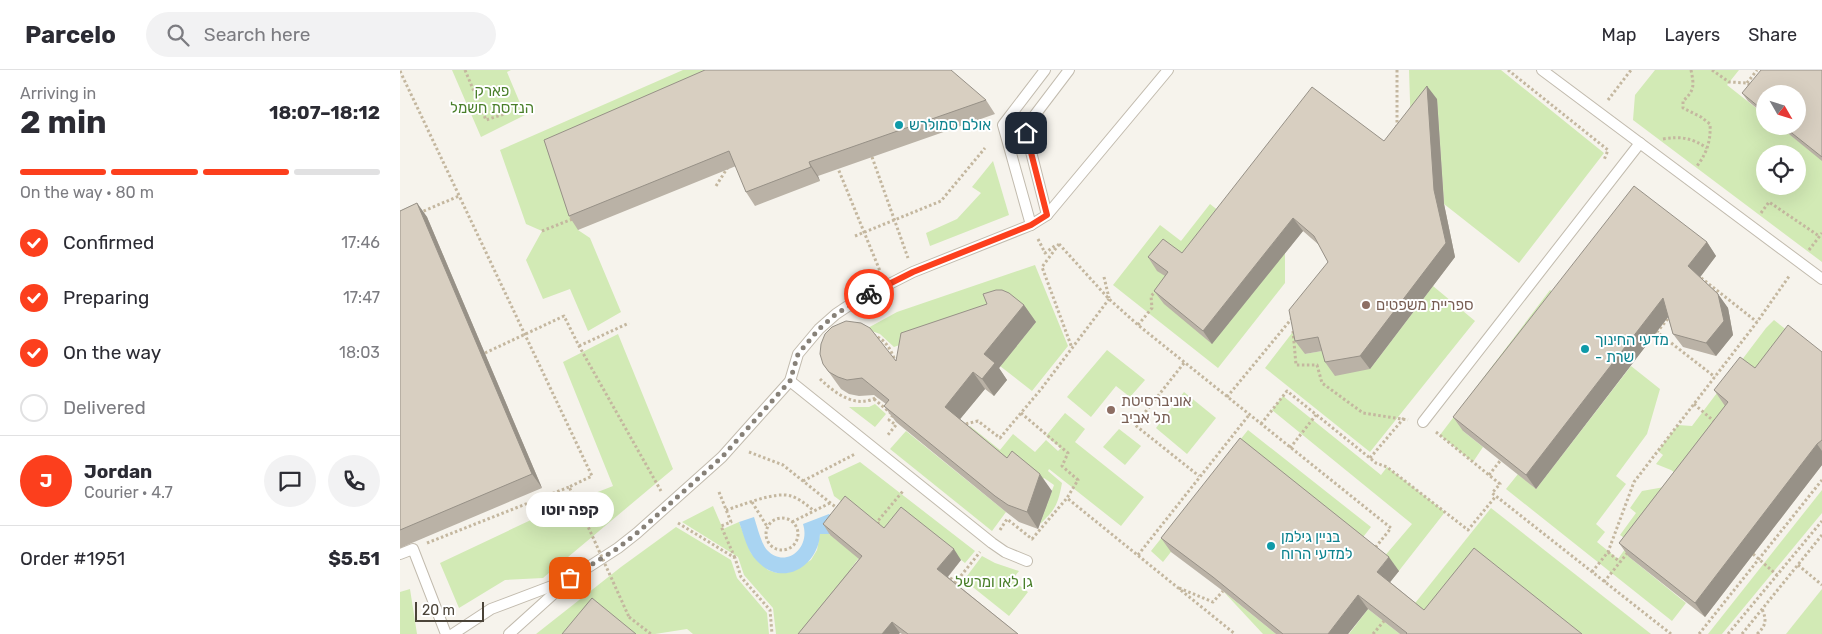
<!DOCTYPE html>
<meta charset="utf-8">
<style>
:root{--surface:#fff;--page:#f2f2f3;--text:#2b2b33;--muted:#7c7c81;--line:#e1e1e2;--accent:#fc3f1d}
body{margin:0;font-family:Rubik,"Noto Sans Hebrew",sans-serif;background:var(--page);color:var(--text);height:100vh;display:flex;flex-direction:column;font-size:19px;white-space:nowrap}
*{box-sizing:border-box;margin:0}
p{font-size:16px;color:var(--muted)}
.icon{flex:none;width:28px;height:28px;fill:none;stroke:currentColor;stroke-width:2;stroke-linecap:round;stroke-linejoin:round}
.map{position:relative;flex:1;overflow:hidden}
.panel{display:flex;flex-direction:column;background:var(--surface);width:400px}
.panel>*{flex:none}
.needle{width:32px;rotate:129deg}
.buttons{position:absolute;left:1356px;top:15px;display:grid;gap:10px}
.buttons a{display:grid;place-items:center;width:50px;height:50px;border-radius:50%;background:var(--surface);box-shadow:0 5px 20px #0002;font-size:25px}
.scale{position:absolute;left:15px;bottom:12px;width:69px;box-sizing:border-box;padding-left:5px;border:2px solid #4b4439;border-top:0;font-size:14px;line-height:18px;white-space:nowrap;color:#4b4439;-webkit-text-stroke:4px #fff;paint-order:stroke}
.pin{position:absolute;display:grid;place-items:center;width:42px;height:42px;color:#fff;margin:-21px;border-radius:10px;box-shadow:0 2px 8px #0006}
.courier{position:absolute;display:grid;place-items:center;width:50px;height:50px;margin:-25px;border:4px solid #fc3f1d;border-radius:50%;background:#fff;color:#222;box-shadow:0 1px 6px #0007}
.bubble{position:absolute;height:35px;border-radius:18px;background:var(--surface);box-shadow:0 5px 20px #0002;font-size:16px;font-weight:700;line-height:35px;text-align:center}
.head em{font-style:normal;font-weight:700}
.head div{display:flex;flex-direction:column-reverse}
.head{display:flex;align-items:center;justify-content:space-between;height:85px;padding:0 20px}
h1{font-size:32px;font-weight:700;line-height:38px}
.bar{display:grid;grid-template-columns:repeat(4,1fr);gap:8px 5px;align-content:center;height:60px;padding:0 20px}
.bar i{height:6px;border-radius:4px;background:var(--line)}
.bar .selected{background:var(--accent)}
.bar p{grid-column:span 4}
.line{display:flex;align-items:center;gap:12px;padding:0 20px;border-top:1px solid var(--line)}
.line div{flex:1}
.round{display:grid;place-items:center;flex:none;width:52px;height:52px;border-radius:26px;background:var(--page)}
ol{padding:0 20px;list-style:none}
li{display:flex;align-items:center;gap:15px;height:55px}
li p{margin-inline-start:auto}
li .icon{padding:5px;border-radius:50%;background:var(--accent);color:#fff;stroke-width:4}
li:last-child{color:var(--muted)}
li i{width:28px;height:28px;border:2px solid var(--line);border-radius:50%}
header{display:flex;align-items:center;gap:30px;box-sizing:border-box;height:70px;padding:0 25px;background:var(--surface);border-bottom:1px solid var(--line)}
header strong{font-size:24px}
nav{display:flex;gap:28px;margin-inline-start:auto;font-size:18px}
.search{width:350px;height:45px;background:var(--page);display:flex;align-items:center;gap:12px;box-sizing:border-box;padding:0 18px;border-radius:28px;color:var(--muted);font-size:19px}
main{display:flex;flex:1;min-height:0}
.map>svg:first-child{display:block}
.green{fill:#d2eab5;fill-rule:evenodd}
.water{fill:#a9d4f2}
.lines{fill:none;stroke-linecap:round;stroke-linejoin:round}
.lane-casing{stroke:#c2bbae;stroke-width:12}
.path{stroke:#c4b79f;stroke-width:3;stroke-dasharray:2.5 2.5;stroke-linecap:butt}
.lane{stroke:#fff;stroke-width:10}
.path-bridge{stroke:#c4b79f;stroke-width:3;stroke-dasharray:2.5 2.5;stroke-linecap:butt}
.wall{fill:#bab2a6}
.shaded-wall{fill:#979187}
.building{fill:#d8cfc1;stroke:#979187}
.done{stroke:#878178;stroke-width:5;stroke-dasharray:0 9}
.route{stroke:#fc3f1d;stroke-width:6}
.culture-dot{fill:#0f9aa8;stroke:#fff;stroke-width:2}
.education-dot{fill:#8d6e63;stroke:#fff;stroke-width:2}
.labels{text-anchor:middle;stroke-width:4;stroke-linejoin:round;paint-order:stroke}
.park-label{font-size:15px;fill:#4a7f2a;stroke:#fff}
.culture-label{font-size:15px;fill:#0d838f;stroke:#fff;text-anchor:start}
.education-label{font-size:15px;fill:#785e54;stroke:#fff;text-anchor:start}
</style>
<header>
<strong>Parcelo</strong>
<div class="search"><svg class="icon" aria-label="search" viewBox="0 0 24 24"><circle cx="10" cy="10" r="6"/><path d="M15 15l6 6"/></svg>Search here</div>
<nav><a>Map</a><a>Layers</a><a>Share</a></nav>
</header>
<main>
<section class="panel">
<div class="head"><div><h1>2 min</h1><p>Arriving in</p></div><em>18:07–18:12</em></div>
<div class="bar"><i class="selected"></i><i class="selected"></i><i class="selected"></i><i></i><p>On the way · 80 m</p></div>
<ol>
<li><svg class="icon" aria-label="check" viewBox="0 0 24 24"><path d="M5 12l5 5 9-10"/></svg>Confirmed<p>17:46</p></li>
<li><svg class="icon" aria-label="check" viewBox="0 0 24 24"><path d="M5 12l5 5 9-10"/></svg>Preparing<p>17:47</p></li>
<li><svg class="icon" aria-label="check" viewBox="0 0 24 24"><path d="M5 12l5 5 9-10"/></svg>On the way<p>18:03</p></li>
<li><i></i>Delivered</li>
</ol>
<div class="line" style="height:90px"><b class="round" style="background:var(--accent);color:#fff">J</b><div><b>Jordan</b><p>Courier · 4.7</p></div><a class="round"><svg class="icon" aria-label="chat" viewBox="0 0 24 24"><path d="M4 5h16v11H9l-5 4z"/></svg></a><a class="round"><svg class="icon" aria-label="phone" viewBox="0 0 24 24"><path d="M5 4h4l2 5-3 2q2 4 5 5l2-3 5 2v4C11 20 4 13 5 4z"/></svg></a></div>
<div class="line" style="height:65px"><div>Order #1951</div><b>$5.51</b></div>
</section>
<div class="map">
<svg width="1422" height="564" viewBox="0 0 1422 564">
<rect width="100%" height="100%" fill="#f6f3ec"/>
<g class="green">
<path d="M52,0H111L107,2L125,45L81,67Z"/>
<path d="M283,0H347L178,160L190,168L221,242L188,261L170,219L143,229L126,190L142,161L126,154L100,80Z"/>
<path d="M1009,0H1101L1204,83L1119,193L1044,134L1037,30L1011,62Z"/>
<path d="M1255,0H1339L1327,15L1365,45V56H1379L1422,90V192L1233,50L1235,25ZM1365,84H1398V116H1365Z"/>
<path d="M593,91L609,145L530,176L526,163L557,149L581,123L572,117Z"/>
<path d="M810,134L829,149L792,197L758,200L778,216L885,183V213L818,298L713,215L760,155L781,171Z"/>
<path d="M635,195L668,276L632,321L600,296L636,252L595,241L494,277L480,264L466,259L497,242Z"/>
<path d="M1033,216L1075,251L970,382L865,298L899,254L905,284L927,280L970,299Z"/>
<path d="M1150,220L1164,231L1063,361L1083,377L1073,392L1040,365Z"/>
<path d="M1374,250L1398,269L1286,411L1271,400L1256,394L1263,385L1258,381L1278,355L1292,356L1366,258Z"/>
<path d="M218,264L273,399L143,508L105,510L59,538L40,493L150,441L213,416L163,292Z"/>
<path d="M707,280L745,310L730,327L716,316L691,347L667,327Z"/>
<path d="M1231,296L1260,319L1247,364L1216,406L1226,414L1196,454L1205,462L1197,472L1218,489L1230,472L1220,465L1236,443L1230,438L1242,421L1287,413L1229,487L1286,533L1272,551L1106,419L1118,404L1136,419Z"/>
<path d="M784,322L816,348L787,384L756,358Z"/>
<path d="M883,326L981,405L987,397L1045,442L998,502L983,488L1012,454L872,340Z"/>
<path d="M475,334L486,344L475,357L449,337H469Z"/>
<path d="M665,343L685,359L675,372L744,427L721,456L649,399L648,401L662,413C658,434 656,439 640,454L654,415L644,408L641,412L619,404L566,361L570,356L600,380L613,364L635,382L646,370L658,381L661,378L646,366Z"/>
<path d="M719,359L741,376L725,395L703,377Z"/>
<path d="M848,360L971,457L960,471L849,383L763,492L751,481Z"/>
<path d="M506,361L606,442L592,461L490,379Z"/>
<path d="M460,392L575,481L565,493L509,448L492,469L434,426L428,407Z"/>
<path d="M1422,420V443L1322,564H1308Z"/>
<path d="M313,436L323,459L339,452L351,483L368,500L377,503H387L411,490L417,480L420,464H429L459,488L452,497L463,506L415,564H376L373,538L344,505L338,487L282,452Z"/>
<path d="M1091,438L1251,564H1174L1034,554L1012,537Z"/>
<path d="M276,457L331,490L337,508L367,543L369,564H293L287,559L255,564H136L221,497Z"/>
<path d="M582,486L595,493L619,501L612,510L628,522L609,546L564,510Z"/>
<path d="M10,519L17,564H0V522Z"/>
<path d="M1422,519V564H1386Z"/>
<path d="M823,521L876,564H863Z"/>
<path d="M968,539L1000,564H949Z"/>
</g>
<path class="water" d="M429,444L439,452L429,464H420C418,497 382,518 357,491C347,481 344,465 339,452L354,447C357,456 361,473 367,480C385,499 411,479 403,454Z"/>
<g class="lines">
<g class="lane-casing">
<g id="lane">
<path d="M1142,0L1422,209"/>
<path d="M647,145L625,58L669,0"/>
<path d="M631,155L603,55L645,0"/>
<path d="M390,311L592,473L605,482L627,491"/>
<path d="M1023,352L1240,73"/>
<path d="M0,484L13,479L46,564"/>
<path d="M53,564L91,539L165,511"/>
<path d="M109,564L170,509L218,478L237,463L322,387L390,311L398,284L419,259L436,244L454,232L513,202L631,155L647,145L768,0"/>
</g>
</g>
<g class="path">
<path d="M65,0L86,50L110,42"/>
<path d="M997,0V57"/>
<path d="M1108,0L1208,80L1204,90"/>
<path d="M1291,0C1294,15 1295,20 1283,31V38L1301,47L1310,54C1311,70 1307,83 1297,96"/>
<path d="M1312,0L1329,12L1347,13L1352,17"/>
<path d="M0,1L192,406L169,417L176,430"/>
<path d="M1347,13L1357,0"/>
<path d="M1208,30L1231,0"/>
<path d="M1263,69C1281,66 1292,68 1307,78"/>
<path d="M472,87L508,188"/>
<path d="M437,96L480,201"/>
<path d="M316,116L328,97"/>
<path d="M19,143L59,126"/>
<path d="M1361,143L1369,132L1419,166"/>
<path d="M142,161L175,148"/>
<path d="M455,166L541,131L585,78"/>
<path d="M638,169L645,183L656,175"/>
<path d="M659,174L709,229L738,255L991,458L975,478"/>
<path d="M659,174L642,197L672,278"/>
<path d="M1409,180L1422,163"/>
<path d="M704,207L709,228"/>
<path d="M1298,210L1300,207L1357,252"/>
<path d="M1271,245L1257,262L1315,307"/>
<path d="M738,255L752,238L751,226L757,220"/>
<path d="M893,261L896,295H917L922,313L963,343L1008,350"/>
<path d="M473,265C485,269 491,279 495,291"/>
<path d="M179,276L229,253"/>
<path d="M85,283L164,246L179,276L261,421"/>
<path d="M784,293L735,355L799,406"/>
<path d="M420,309C436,324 457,340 479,326"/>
<path d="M827,327L893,247"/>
<path d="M474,329L493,345L489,350L496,355L487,366"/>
<path d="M1294,334L1316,353"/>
<path d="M621,343L668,383L662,396L678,410L667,428L835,564"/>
<path d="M861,354L887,321L976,393L987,397L1068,460L1096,426"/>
<path d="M561,355L578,351L600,368L642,318L709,229"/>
<path d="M1036,362L1100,414L1092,423L1271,564"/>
<path d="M890,378L916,345"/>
<path d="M349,382L383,395L438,439"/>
<path d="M970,388L1004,348"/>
<path d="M1089,405L1100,391"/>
<path d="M403,411L455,384"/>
<path d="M319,422L331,452L321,456L335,488"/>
<path d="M352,432L368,458"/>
<path d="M326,440C343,435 375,421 391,426C400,429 407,435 414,441"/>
<circle cx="382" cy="464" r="16"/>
<path d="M392,452L430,433"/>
<path d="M278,453L335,488L341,507L370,540L372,564"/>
<path d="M479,454L477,452L503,421"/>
<path d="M600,460L607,449L632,469L667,428"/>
<path d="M27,473L169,417"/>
<path d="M1208,482L1220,492"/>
<path d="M1353,484L1377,505"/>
<path d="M738,485L849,345"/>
<path d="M1398,495L1422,515"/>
<path d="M1192,502L1208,482L1234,412L1357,252L1390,205"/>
<path d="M546,505L556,512L580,482"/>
<path d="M1204,512L1229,481"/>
<path d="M779,518L813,532L823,521"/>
<path d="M229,547L251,564"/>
<path d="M973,564L984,551"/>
<path d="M1299,564L1422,410"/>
<path d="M1328,564L1422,451"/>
<path d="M1342,564L1422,465"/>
<path d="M1357,564C1366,556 1367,550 1362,539"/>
</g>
<use href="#lane" class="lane"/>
<path class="path-bridge" d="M176,430L229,547"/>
</g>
<g class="wall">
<path d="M1422,0V91L1379,56H1398L1365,24V45L1348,31L1342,23Z"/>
<path d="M1037,29L1044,134L1055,187L970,299L935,306L925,292L922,281L905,284L895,271L928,192L919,175L903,161L812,274L764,234L754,221L765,206L757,201L748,187L782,183L984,71Z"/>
<path d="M586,30L595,44L418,106L420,111L355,136L346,122L336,96L178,160L169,146L144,70Z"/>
<path d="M17,133L27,147L142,418L0,478V141Z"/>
<path d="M1307,172L1316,186L1300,207L1318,224L1328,238L1333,265L1316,286L1283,277L1273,264L1268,247L1136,419L1063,361L1053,347Z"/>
<path d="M587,234L624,235L636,252L599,298L607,310L594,326L585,319L560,349L607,388L652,421L638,459L619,452L606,442L496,352L484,336L486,334L474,325L459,326L449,324L441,319L423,294L496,291Z"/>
<path d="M1422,282V395L1305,547L1229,487L1219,473L1325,336L1314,320L1355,298Z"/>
<path d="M423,454L484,458L561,490L548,507L618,564H502L500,563L398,564L459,489L430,465Z"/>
<path d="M761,468L999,501L990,512L1024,540L1182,564H1000L968,539L948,564H876L823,521L771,482Z"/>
</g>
<g class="shaded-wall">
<path d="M1027,16L1037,29L1044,134L1055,187L970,299L960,286Z"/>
<path d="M409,92L418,106L420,111L411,97Z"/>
<path d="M17,133L27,147L142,418L132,404Z"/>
<path d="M893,148L903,161L812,274L803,261Z"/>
<path d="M1307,172L1316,186L1298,210L1288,196Z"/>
<path d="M1318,224L1328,238L1333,265L1316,286L1306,273Z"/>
<path d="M1263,228L1272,242L1136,419L1126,405Z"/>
<path d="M624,235L636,252L599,298L607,310L594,326L582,309L584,284Z"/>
<path d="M573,302L585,319L556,354L545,337Z"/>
<path d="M1417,374L1422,381V395L1305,547L1295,533Z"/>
<path d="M640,404L652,421L638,459L627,442Z"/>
<path d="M554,479L561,490L545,510L537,499Z"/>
<path d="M989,487L999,501L987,516L977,502Z"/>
<path d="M958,525L968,539L948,564H928Z"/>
<path d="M492,552L500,563L499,564H482Z"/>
</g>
<g class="building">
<path d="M305,0H551L586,30L409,92L411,97L346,122L329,81L169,146L144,70Z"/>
<path d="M1361,0H1422V87L1383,56H1398V24H1365V42L1342,23Z"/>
<path d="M1027,16L1034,120L1046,173L960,286L925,292L918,267L895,271L889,240L928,192L914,166L893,148L803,261L754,221L768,202L748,187L763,169L782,183L912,17L984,71Z"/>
<path d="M1234,116L1307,172L1288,196L1318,224L1324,251L1306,273L1273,264L1263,228L1126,405L1053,347Z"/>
<path d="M17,133L132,404L0,460V141Z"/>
<path d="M596,220H602L609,223L624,235L584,284L595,293L582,309L573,302L545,337L607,388L612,381L640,404L627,442L608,435L595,426L484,336L489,330L462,308L447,310L438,307L429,302L423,294L420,284L421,274L425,264L432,257L446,251L461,253L470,258L496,291L501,263L587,234L583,224Z"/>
<path d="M1388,255L1422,282V370L1417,374L1295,533L1219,473L1328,332L1314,320L1340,287L1355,298Z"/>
<path d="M840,368L989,487L977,502L1024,540L1074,478L1182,564H1006L1007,563L958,525L928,564H883L813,507L761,468Z"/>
<path d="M445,426L484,458L501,437L554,479L537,499L618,564H508L492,552L482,564H398L462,486L423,454Z"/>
<path d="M192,528L236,564H162Z"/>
</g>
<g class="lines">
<path class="done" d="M170,508L218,478L237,463L322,387L390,311L398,284L419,259L436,244L469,224"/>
<path class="route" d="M469,224L513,202L631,155L647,145L626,63"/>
</g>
<g class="culture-dot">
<circle cx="499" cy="55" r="5"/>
<circle cx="1185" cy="279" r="5"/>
<circle cx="871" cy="476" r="5"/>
</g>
<g class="education-dot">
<circle cx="966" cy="235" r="5"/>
<circle cx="711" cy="340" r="5"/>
</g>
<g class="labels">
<g class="park-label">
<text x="92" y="26">פארק<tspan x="92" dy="17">הנדסת חשמל</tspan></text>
<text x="594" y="517">גן לאו ומרשל</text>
</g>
<g class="culture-label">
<text x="509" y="60">אולם סמולרש</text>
<text x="1195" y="275">מדעי החינוך<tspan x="1195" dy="17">- שרת</tspan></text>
<text x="881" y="472">בניין גילמן<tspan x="881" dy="17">למדעי הרוח</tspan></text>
</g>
<g class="education-label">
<text x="976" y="240">ספריית משפטים</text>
<text x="721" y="336">אוניברסיטת<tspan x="721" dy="17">תל אביב</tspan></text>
</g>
</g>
</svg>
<div class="buttons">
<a><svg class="needle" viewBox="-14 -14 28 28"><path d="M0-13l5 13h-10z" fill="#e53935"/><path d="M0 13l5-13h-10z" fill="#7c7c81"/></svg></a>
<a><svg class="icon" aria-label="locate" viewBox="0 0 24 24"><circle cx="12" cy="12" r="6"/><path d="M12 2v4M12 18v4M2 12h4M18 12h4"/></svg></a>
</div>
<div class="scale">20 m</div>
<div class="pin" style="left:170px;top:508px;background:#ea580c"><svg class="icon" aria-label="bag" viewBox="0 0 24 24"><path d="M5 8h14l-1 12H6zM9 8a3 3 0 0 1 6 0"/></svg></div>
<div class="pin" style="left:626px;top:63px;background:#1f2937"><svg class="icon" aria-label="home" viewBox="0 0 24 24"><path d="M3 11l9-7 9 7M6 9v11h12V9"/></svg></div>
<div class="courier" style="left:469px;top:224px"><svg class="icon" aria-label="bike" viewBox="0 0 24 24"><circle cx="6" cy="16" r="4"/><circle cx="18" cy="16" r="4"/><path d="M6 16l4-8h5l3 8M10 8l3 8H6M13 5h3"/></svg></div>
<div class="bubble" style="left:126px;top:422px;width:88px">קפה יוטו</div>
</div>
</main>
